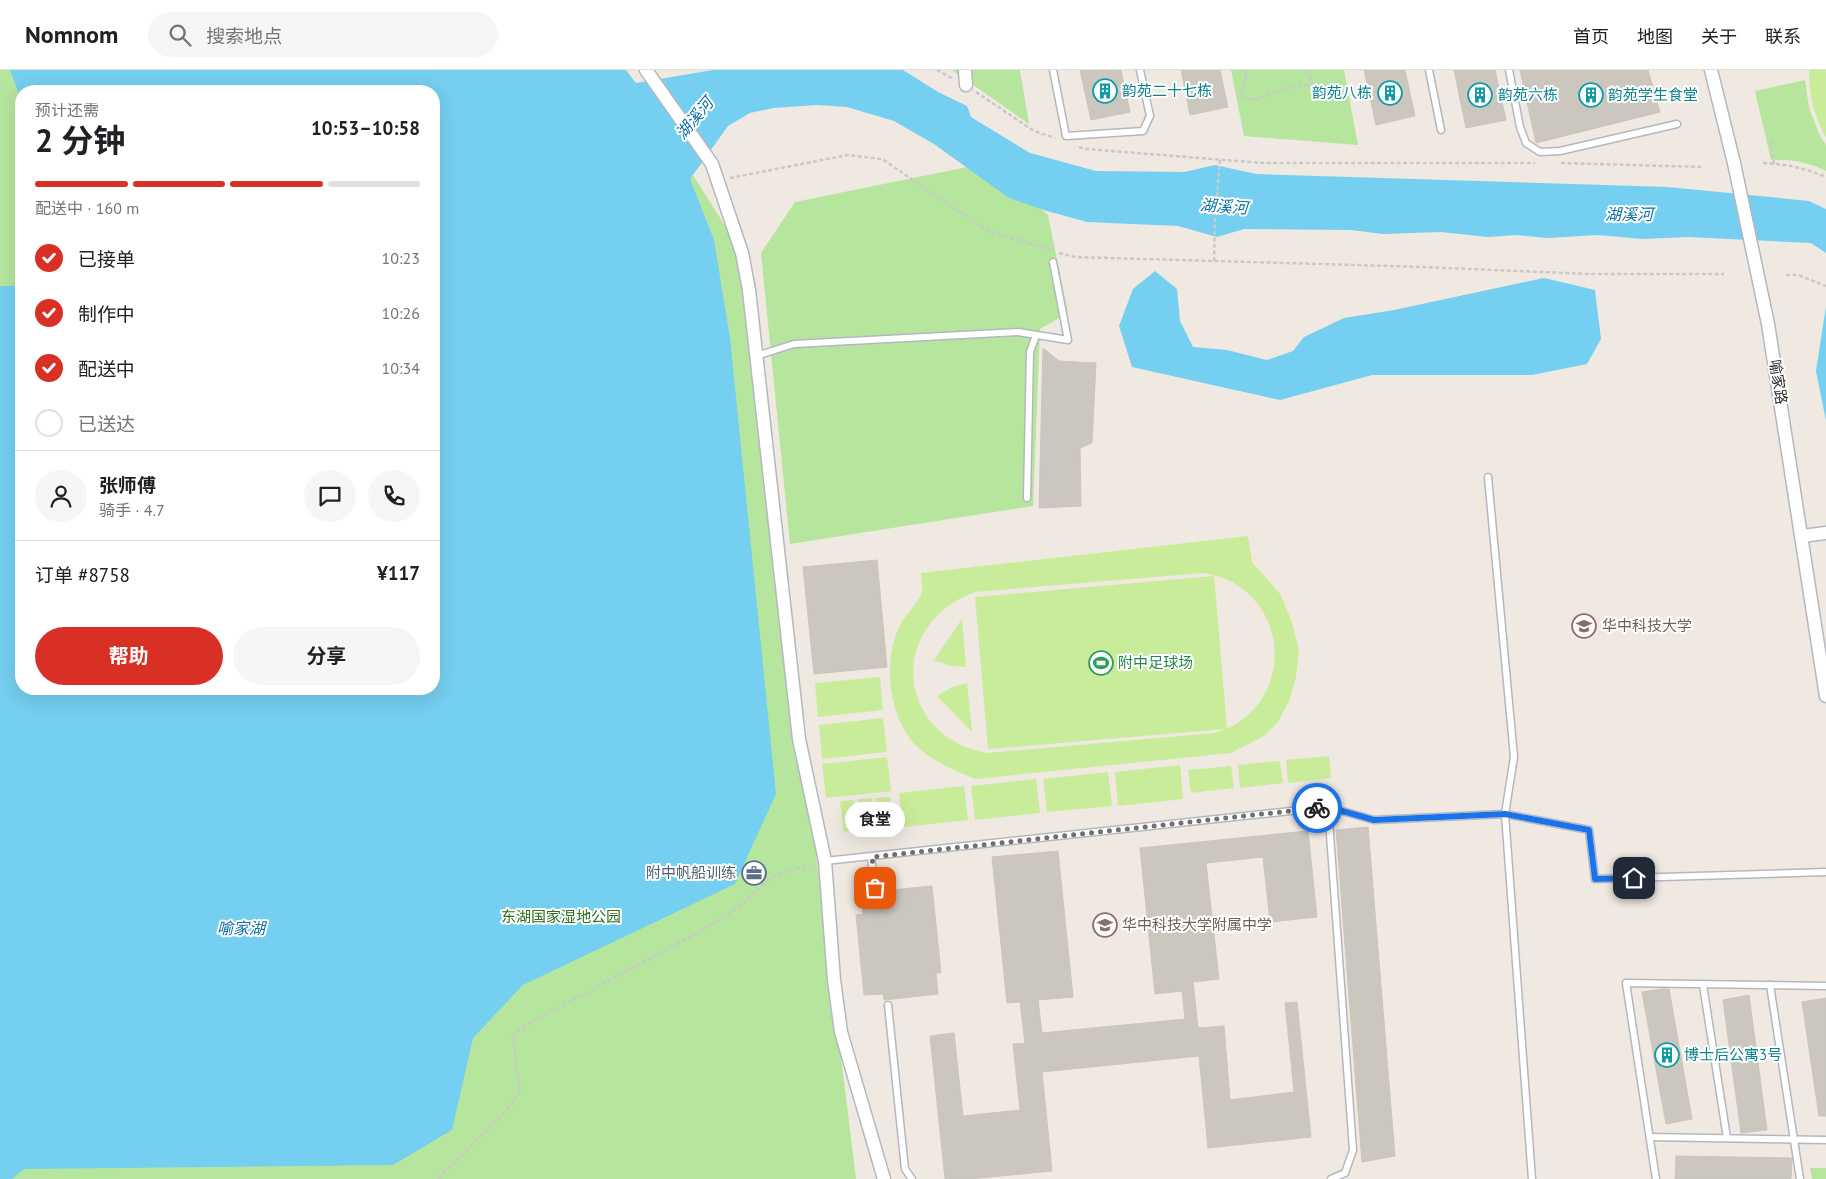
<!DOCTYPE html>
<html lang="zh">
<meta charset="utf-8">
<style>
:root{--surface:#fff;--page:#f6f6f6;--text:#202124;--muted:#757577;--line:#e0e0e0;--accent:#d93025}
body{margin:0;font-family:"PT Sans","Noto Sans SC",sans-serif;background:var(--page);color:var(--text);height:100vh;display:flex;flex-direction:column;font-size:19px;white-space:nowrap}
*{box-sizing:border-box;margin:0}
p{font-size:16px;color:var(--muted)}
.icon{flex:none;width:28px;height:28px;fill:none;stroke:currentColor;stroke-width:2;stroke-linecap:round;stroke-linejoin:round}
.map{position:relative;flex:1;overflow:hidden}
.details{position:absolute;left:15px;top:15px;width:425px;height:610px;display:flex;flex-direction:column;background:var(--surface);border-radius:20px;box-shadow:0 5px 20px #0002}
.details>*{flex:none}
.pin{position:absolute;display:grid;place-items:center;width:42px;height:42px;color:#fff;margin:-21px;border-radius:10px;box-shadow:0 2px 8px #0006}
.courier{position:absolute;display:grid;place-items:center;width:50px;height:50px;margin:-25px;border:4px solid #1a73e8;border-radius:50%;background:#fff;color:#222;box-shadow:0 1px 6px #0007}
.bubble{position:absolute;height:35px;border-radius:18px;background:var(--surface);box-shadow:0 5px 20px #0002;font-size:16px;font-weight:700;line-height:35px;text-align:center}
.headline em{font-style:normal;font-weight:700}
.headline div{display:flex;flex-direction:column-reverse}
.headline{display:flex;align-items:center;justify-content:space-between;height:85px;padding:0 20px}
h1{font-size:32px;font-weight:700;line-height:38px}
.bar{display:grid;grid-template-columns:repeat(4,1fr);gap:8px 5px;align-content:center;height:60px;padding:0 20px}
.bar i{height:6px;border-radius:4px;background:var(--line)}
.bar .selected{background:var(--accent)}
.bar p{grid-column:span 4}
.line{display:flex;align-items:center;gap:12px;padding:0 20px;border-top:1px solid var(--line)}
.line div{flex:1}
.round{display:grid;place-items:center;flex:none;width:52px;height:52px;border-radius:26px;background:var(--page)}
ol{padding:0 20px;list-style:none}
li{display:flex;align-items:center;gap:15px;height:55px}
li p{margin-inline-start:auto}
li .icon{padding:5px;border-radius:50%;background:var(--accent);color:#fff;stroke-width:4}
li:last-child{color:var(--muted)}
li i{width:28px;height:28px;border:2px solid var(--line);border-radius:50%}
.primary-button{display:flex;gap:10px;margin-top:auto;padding:10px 20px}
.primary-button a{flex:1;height:58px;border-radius:30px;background:var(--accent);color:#fff;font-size:20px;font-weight:700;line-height:58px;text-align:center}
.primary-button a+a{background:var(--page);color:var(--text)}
header{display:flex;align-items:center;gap:30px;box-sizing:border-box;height:70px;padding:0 25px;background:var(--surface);border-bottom:1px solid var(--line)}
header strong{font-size:24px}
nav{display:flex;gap:28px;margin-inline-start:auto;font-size:18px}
.search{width:350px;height:45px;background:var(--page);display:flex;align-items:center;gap:12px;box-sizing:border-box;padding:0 18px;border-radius:28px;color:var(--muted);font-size:19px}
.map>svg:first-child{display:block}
.green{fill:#b6e59e;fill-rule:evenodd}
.pitch{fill:#c9ec9a;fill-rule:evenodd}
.water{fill:#75cff0}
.building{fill:#cbc7bf;stroke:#cbc5ba}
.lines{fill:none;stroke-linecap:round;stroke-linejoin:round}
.service-casing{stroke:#b4b7c1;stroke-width:9}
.minor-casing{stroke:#b4b7c1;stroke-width:15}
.path{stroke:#c9c9c9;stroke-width:2.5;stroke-dasharray:4 2.5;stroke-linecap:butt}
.service{stroke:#fff;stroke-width:6}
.minor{stroke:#fff;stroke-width:12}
.done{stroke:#726f6d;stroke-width:5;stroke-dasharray:0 9}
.route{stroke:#1a73e8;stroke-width:6}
.labels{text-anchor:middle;stroke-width:4;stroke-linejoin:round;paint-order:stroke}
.culture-label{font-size:15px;fill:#0d838f;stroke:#fff;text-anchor:start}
.street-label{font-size:15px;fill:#2e2e2e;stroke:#fff}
.education-label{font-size:15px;fill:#785e54;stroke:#fff;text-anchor:start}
.leisure-label{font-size:15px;fill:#27864d;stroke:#fff;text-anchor:start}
.service-label{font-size:15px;fill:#4e5e75;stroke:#fff;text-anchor:end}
.park-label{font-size:15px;fill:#2c6e1b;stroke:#fff}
.water-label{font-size:16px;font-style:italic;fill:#0d6fa3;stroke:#fff}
</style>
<header>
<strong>Nomnom</strong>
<div class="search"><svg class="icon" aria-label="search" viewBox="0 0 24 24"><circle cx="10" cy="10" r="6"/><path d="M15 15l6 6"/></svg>搜索地点</div>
<nav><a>首页</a><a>地图</a><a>关于</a><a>联系</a></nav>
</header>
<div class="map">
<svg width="1826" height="1109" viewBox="0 0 1826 1109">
<rect width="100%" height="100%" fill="#efe9e1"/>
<g class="green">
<path d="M0,0H627L742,183L856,1109H0ZM21,21H434V619H21Z"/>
<path d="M952,0H1020L1029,54Z"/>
<path d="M1231,0H1344L1358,75L1244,66Z"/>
<path d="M1805,10L1809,38L1820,66L1826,75V101C1808,92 1791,89 1771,90L1755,21Z"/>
<path d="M987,93L1048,145L1068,243L1040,259L1033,436L790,474L761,183L795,132Z"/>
<path d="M1810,1098H1826V1109H1812Z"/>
</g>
<g class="pitch">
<path d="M1809,0H1826V68C1814,46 1809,25 1809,0Z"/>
<path d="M1248,466L1252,492L1280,524L1292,552L1299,581L1296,607L1289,631L1278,652L1264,666L1231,683L975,709C956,701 938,694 921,680C889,654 882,593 899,557C903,548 921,529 922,522C923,516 921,509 921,503ZM1203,503C1213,505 1223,507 1232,512C1273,534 1287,587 1263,627C1255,641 1243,650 1229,658H1227L1214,506L975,527L988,679L1226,659L1215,663L987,683C895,666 887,554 975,522Z"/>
<path d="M962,549L966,597L950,596L934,590Z"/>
<path d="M880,607L883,640L818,647L815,613Z"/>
<path d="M967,613L972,662L937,626L952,617Z"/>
<path d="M883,648L887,682L822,689L819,655Z"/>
<path d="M1329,686L1331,708L1288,713L1286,690Z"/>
<path d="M887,687L891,721L826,728L822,694Z"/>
<path d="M1280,691L1283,713L1240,718L1238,695Z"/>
<path d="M1180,695L1183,729L1118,736L1115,702Z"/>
<path d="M1231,696L1234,718L1191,723L1188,700Z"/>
<path d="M1108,702L1112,736L1047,742L1043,709Z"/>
<path d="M1036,709L1040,743L975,750L971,716Z"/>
<path d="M964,716L968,750L903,757L899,723Z"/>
<path d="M890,727L893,758L880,759L876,728Z"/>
<path d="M872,728L875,759L861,760L858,729Z"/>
<path d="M854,730L857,760L844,762L840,731Z"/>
</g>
<g class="water">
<path d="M10,0H625L636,13L713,0H903L938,22L967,36L971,47L1030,83L1096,101L1184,102L1215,95L1256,104L1668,117L1809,131L1826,139V183L1811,173L1688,167L1642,169L1598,165L1547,168L1517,165L1488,167L1441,162L1383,164L1351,160L1244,159L1217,167L1178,156L1087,152L1047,141L1009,128L934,74L894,51L847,37L817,35L773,38L750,43L728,56L690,109L714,170L730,268L776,724L735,814L523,915L473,968L452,1060L393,1095L24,1099L12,1109H0V216H21V619H434V21H21V30Z"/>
<path d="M1155,201L1177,219L1180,251L1193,277L1227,280L1267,290L1293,281L1304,267L1344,248L1394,240L1544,208L1595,220L1601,269L1587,294L1532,305H1372L1280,330L1132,297L1119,256L1133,219Z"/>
<path d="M1826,236V351L1816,301Z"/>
</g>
<g class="building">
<path d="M1080,0H1121L1130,42L1091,50Z"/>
<path d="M1181,0H1220L1228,37L1190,45Z"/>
<path d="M1364,0H1405L1415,46L1376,55Z"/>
<path d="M1454,0H1495L1506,50L1466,58Z"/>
<path d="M1520,0H1648L1660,42L1536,73Z"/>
<path d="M1043,278L1059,291L1096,293L1092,373L1080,378L1081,436L1039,438Z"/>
<path d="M877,490L887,597L814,604L803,497Z"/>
<path d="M1368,757L1395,1086L1362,1092L1336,760Z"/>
<path d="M1308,761L1317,847L1270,852L1263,787L1206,793L1219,909L1193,912L1198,958L1224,956L1230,1030L1294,1022L1285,933L1297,932L1311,1067L1208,1078L1199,986L1042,1002L1052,1101L970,1109H945L930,966L954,963L963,1046L1020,1040L1013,974L1025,973L1020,932L1007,933L992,787L1058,781L1073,927L1038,930L1042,963L1185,949L1182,921L1155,924L1140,778Z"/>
<path d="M932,816L941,903H936L938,924L884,930L883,924L864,925L856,845L863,844L861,823Z"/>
<path d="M1661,919H1669L1692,1049L1666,1054L1642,922Z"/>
<path d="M1749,925L1767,1060L1741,1063L1723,930Z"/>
<path d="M1826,928V1046H1819L1802,932Z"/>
<path d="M1676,1086L1792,1088L1791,1109H1675Z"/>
</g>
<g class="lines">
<g class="service-casing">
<g id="service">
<path d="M1053,0L1066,66L1143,61L1150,46L1140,0"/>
<path d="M1429,0L1441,60"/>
<path d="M1509,0L1520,57L1526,73L1540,82L1560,81L1677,54"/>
<path d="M756,286L794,274L1018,262L1068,270L1053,192"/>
<path d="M1488,407L1514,687L1505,744L1532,1109"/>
<path d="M1027,428L1030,282L1036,265"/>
<path d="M1328,737L1374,750L1505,744L1589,760L1595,809L1826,802"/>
<path d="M871,787L875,818"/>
<path d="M825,791L1328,737L1353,1080L1345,1103L1331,1109"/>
<path d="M1703,915L1727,1068"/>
<path d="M1770,915L1800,1109"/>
<path d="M888,935L905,1099L912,1109"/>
<path d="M1650,1067L1826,1070"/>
<path d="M1656,1109L1626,913L1826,916"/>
</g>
</g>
<g class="minor-casing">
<g id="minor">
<path d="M646,0L712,94L742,183L749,220L799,669L825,791L834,910L841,962L884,1109"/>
<path d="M965,0L966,15"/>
<path d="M1711,0L1734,93L1768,254L1826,626"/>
<path d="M1802,466L1826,463"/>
</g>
</g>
<g class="path">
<path d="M937,0L952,8"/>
<path d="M1245,0L1247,6C1240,17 1238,31 1256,29C1262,29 1269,24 1275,22C1298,14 1321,10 1343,23"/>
<path d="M1308,0L1312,14"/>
<path d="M976,22L1034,61L1055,68"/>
<path d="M1771,71L1774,94"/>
<path d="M1079,77L1085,79L1264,93H1535"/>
<path d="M1561,93L1702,97"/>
<path d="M1763,93C1785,94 1805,98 1826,107"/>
<path d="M730,108L848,85L882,89L988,161L1052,180"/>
<path d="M1059,183L1075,187L1423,197L1589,204H1724"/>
<path d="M1214,191L1215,150L1220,90"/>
<path d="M1786,205H1798L1826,216"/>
<path d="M438,1109L506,1041L520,1022L513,966L524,956L701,861L737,838L775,805L811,795"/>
</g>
<use href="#service" class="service"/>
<use href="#minor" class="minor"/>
</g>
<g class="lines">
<path class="done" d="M875,818L872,787L1317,738"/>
<path class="route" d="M1317,738L1328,737L1374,750L1505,744L1589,760L1595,809L1634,808"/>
</g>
<defs>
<g id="building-ring" transform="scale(1.25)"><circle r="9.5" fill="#fff" stroke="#0f9aa8" stroke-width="1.5"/><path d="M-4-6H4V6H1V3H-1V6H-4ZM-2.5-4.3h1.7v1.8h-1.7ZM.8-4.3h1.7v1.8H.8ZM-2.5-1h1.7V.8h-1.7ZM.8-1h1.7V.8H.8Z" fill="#0f9aa8"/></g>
<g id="university-ring" transform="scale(1.25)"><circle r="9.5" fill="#fff" stroke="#8d6e63" stroke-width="1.5"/><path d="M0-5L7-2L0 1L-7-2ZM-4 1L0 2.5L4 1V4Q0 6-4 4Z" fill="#8d6e63"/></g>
<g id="stadium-ring" transform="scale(1.25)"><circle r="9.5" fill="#fff" stroke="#2e9e5b" stroke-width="1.5"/><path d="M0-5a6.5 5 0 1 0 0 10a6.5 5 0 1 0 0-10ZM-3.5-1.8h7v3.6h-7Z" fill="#2e9e5b"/></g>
<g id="office-ring" transform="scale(1.25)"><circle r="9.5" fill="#fff" stroke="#5c6f8a" stroke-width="1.5"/><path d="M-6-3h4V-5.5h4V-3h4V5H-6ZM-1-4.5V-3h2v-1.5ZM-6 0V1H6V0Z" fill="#5c6f8a"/></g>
<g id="school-ring" transform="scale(1.25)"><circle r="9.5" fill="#fff" stroke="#8d6e63" stroke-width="1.5"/><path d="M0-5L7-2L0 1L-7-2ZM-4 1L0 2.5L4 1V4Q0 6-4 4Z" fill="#8d6e63"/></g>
</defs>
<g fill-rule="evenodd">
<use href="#building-ring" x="1105" y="21"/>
<use href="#building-ring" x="1390" y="23"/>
<use href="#building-ring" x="1480" y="25"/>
<use href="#building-ring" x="1591" y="25"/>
<use href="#university-ring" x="1584" y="556"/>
<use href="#stadium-ring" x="1101" y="593"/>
<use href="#office-ring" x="754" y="803"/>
<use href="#school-ring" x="1105" y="855"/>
<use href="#building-ring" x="1667" y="985"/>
</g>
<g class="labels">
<g class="culture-label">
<text x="1122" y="26">韵苑二十七栋</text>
<text x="1372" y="28" text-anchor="end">韵苑八栋</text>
<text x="1498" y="30">韵苑六栋</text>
<text x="1608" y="30">韵苑学生食堂</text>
<text x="1684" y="990">博士后公寓3号</text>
</g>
<g class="street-label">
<text transform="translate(1778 312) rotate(81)" y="5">喻家路</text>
</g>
<g class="education-label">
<text x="1602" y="561">华中科技大学</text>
<text x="1122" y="860">华中科技大学附属中学</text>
</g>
<g class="leisure-label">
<text x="1118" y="598">附中足球场</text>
</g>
<g class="service-label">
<text x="736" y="808">附中帆船训练</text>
</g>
<g class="park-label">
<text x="561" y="852">东湖国家湿地公园</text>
</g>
<g class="water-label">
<text transform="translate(694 48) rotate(-50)" y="6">湖溪河</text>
<text transform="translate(1224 136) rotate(4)" y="6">湖溪河</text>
<text x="1629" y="150">湖溪河</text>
<text x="241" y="864">喻家湖</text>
</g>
</g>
</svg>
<div class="pin" style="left:875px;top:818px;background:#ea580c"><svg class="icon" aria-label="bag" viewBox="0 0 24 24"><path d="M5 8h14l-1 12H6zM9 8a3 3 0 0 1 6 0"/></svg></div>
<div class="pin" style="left:1634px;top:808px;background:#1f2937"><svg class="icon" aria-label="home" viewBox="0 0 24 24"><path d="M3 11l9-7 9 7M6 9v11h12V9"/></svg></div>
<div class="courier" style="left:1317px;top:738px"><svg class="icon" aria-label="bike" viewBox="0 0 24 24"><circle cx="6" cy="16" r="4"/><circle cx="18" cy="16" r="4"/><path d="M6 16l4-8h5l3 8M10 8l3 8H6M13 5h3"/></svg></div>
<div class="bubble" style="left:845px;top:732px;width:60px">食堂</div>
<section class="details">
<div class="headline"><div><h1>2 分钟</h1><p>预计还需</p></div><em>10:53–10:58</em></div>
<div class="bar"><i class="selected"></i><i class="selected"></i><i class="selected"></i><i></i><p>配送中 · 160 m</p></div>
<ol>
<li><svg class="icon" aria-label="check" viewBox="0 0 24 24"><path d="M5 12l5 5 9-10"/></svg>已接单<p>10:23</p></li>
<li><svg class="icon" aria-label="check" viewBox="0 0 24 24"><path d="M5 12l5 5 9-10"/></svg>制作中<p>10:26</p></li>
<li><svg class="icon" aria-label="check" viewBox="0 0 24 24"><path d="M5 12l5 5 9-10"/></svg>配送中<p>10:34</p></li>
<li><i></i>已送达</li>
</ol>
<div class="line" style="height:90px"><a class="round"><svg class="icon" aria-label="person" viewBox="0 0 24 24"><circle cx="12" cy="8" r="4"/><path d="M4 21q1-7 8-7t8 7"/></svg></a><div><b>张师傅</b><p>骑手 · 4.7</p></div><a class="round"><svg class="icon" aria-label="chat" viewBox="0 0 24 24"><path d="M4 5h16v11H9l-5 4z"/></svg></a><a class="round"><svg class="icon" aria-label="phone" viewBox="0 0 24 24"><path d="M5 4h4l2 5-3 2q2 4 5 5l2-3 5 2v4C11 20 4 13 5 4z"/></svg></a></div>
<div class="line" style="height:65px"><div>订单 #8758</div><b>¥117</b></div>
<div class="primary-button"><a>帮助</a><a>分享</a></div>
</section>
</div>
